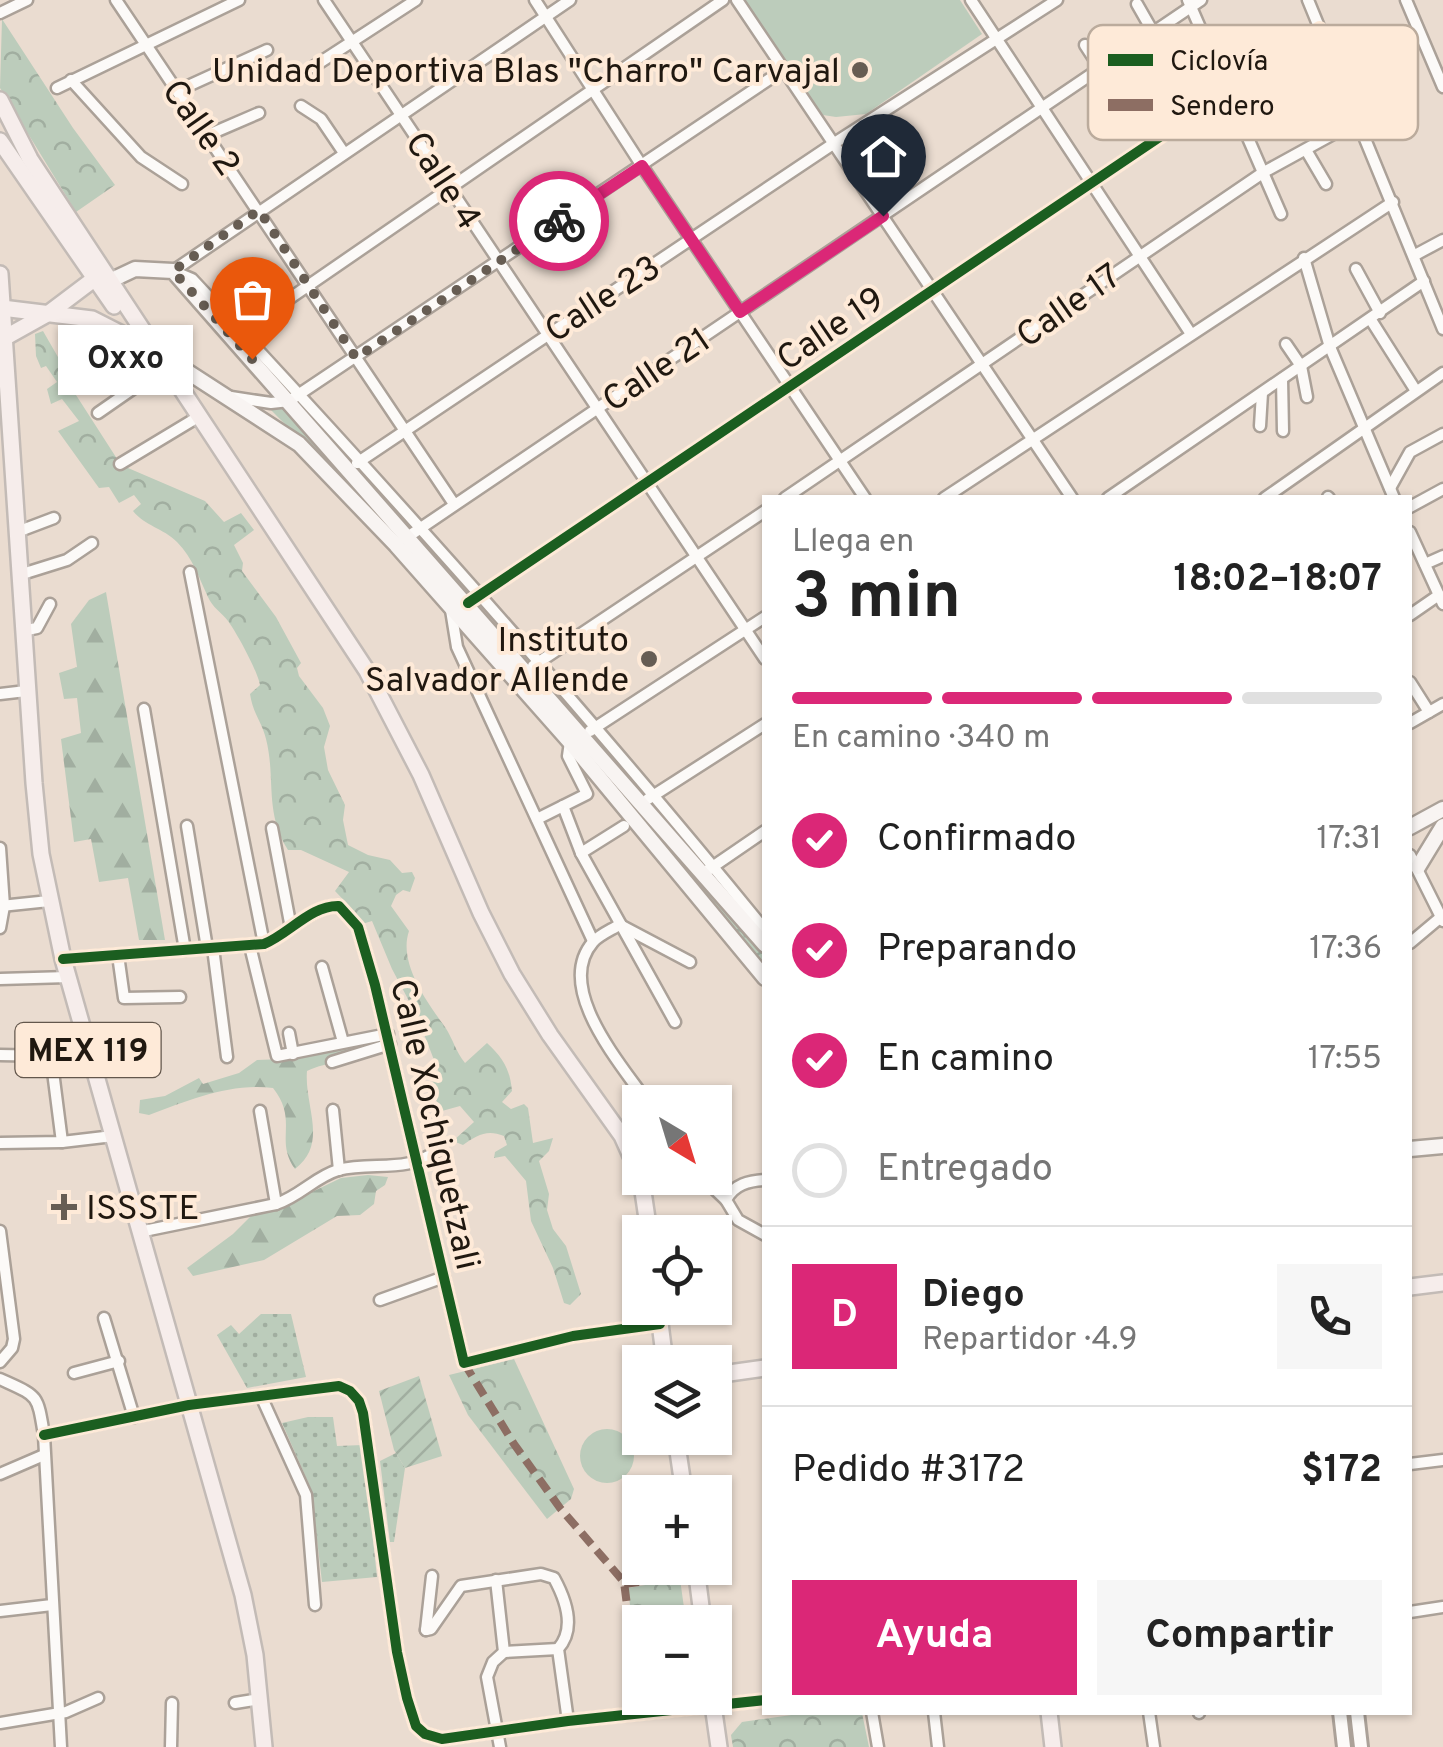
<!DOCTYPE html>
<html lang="es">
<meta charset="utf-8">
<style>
:root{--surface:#fff;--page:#f6f6f6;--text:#222;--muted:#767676;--line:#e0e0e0;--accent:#db2777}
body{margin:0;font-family:Overpass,sans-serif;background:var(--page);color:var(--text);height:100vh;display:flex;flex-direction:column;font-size:38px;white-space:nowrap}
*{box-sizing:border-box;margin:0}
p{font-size:32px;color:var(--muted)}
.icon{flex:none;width:55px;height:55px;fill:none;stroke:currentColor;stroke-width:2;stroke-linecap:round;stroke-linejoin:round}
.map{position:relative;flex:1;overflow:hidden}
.details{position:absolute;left:762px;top:495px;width:650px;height:1220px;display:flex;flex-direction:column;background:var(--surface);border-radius:0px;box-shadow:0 2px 8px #0004}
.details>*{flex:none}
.needle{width:65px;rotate:142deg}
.buttons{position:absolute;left:622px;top:1085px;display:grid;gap:20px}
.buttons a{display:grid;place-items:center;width:110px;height:110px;border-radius:0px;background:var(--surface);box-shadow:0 2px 8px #0004;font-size:50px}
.pin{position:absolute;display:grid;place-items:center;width:85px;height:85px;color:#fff;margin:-102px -42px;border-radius:50% 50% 50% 0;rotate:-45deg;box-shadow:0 0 10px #0007}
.pin .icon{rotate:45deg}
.courier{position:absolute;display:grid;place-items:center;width:100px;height:100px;margin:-50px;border:8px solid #db2777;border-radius:50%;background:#fff;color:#222;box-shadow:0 2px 12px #0007}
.bubble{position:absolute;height:70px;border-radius:0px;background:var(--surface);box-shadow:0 2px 8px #0004;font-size:32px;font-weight:700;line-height:70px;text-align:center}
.headline em{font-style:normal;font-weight:700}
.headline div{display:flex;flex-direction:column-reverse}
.headline{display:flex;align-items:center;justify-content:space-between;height:170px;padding:0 30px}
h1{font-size:65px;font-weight:700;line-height:75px}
.bar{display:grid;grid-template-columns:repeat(4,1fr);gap:15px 10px;align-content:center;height:120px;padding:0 30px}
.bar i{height:12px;border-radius:8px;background:var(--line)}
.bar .active{background:var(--accent)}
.bar p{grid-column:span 4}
.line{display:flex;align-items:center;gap:25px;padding:0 30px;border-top:2px solid var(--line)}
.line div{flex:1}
.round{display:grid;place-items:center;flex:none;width:105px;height:105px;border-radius:0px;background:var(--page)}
ol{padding:0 30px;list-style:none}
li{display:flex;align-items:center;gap:30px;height:110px}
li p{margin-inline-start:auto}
li .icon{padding:10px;border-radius:50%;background:var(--accent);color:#fff;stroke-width:4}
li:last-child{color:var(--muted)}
li i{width:55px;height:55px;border:5px solid var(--line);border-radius:50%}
.primary-button{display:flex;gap:20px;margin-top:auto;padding:20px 30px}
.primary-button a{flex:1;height:115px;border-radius:0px;background:var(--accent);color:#fff;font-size:40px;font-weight:700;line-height:115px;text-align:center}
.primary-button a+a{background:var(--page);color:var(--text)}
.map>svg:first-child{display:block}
.grass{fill:url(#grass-dots)}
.forest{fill:url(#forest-firs)}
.park{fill:url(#park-crowns)}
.garden{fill:url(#garden-furrows)}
.pitch{fill:#bcccbb}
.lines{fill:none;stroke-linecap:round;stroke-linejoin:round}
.minor-casing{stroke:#aba198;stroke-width:15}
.tertiary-casing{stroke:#aba198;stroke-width:18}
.secondary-casing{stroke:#aba198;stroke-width:19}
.primary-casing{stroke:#c3bbb6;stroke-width:20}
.minor{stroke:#fcfaf8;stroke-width:10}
.tertiary{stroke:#fcfaf8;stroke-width:12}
.secondary{stroke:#f8f4f2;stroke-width:14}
.primary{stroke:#f6edeb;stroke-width:15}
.quiet{stroke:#8d6e63;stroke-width:8;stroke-dasharray:15 8;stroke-linecap:butt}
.cycleway-casing{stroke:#feead8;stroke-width:16}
.cycleway{stroke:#1b5e20;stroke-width:10}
.done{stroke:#675d53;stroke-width:10;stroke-dasharray:0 18}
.route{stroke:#db2777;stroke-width:12}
.poi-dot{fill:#675d53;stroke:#feead8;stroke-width:4}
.labels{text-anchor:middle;stroke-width:8;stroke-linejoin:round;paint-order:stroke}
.shield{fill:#feead8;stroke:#63574c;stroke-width:2.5}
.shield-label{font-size:32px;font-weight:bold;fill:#201810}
.poi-label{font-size:35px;fill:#201810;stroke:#feead8;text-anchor:end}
.street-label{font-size:35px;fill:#201810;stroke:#feead8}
.key{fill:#feead8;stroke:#bbab9c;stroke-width:2.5}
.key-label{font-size:28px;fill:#201810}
</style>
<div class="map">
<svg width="1443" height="1747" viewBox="0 0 1443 1747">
<defs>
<pattern id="grass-dots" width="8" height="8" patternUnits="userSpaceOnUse" patternTransform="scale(2.5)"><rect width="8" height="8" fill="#bcccbb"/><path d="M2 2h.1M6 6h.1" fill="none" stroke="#a1aea0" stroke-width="1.8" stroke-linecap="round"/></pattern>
<pattern id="forest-firs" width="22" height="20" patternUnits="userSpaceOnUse" patternTransform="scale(2.5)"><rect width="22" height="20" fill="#bcccbb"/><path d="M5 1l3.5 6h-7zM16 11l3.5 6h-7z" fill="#a1aea0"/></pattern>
<pattern id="park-crowns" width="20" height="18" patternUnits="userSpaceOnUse" patternTransform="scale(2.5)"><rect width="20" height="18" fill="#bcccbb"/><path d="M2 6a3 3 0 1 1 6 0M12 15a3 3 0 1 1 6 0" fill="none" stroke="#a1aea0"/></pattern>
<pattern id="garden-furrows" width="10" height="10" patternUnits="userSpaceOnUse" patternTransform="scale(2.5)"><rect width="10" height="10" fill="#bcccbb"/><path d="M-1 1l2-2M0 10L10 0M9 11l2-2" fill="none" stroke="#a1aea0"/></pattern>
</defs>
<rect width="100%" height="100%" fill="#eadcd0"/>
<g class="grass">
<path d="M261,1314H291L306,1377L247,1388L217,1335L231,1325L239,1334Z"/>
<path d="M308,1417H333L337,1446L363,1445L377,1577L322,1582L311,1489L282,1423Z"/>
<path d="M396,1453L405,1468L394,1542H390L380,1461Z"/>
</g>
<g class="forest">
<path d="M106,592L165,940H139L128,878L99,882L91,839L74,842L61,739L81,733L77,698L64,699L59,673L77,667L71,624L89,600Z"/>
<path d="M371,1041V1049C352,1062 328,1061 307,1071C304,1106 329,1143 295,1169C274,1140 299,1121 273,1088C229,1083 190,1100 149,1115L139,1113L140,1100L165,1096L199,1078L203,1084L239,1073L257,1060L283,1059Z"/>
<path d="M368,1175L388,1177L385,1185L376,1191L374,1204L360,1215L337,1216L264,1260L193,1276L187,1268L233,1234L255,1212L291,1202L341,1178Z"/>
</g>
<g class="park">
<path d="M2,19L73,128L115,185L76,212L0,88Z"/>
<path d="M43,331L66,371L67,381L121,465L205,501L224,522L241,513L254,530L234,545L243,563L242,571L276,617L301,663L297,668L299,676L323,708L330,726L324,747L328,770L345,805L343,820L348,845L368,855L390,860L402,873L412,872L415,878L410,892L403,890L396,895L391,906L409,931C398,963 427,1002 445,1027C453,1039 456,1052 465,1063L487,1043C503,1058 510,1069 512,1091L502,1102L511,1109L524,1104L528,1108L533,1143L553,1138L549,1151L539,1161L549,1194L547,1210L553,1229L566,1246L581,1294L570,1305L564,1303L553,1268L531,1221L526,1181L505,1156L494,1158L495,1152L507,1145L504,1136C487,1129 477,1135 463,1145L453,1141L474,1122L460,1106L442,1111L427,1084L441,1078L417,1016L392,969L372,921L362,924L356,913L335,891L349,872L301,850H288C264,812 276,778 266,739C262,722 253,714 250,694L260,685C258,672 237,633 228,621C222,613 212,607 208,597C199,578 193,558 177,542C163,528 145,526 133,511L141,504L134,495L119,503L109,487L99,488L58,431L79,421L62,399L51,404L47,389L57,382L46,366L41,368L36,356L35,334Z"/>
<path d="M268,407H284L765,950V966L482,632L394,534Z"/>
<path d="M514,1359L574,1489L571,1499L547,1519L468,1415L449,1375Z"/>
<path d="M680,1579L686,1622H640V1694L628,1588Z"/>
<path d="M805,1713H862L869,1747H733L731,1735L742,1722Z"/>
</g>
<path class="garden" d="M419,1376L442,1456L405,1468L394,1450L379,1391Z"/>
<g class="pitch">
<path d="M743,0H960L982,34L866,114L836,117L823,115L814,106Z"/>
<circle cx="607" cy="1456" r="27"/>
</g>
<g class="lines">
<g class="minor-casing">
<g id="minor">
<path d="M116,0L454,504"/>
<path d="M324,0L765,659"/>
<path d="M535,0L642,166L865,498"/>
<path d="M737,0L1072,498"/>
<path d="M971,0L1191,334"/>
<path d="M1188,0L1281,214"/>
<path d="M1308,0L1443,329"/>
<path d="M1406,0L1443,87"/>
<path d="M1137,4L1153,32"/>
<path d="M0,13L27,0"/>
<path d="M1085,45L1100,68"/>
<path d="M313,67L416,0"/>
<path d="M71,80L141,157L182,184"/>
<path d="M57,88L239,0"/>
<path d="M177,91L267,50"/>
<path d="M301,106L321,119L344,153"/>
<path d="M208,135L259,113"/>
<path d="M1306,150L1326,184"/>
<path d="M1415,255L1443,240"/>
<path d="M1304,258L1330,347L1394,498"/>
<path d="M1356,269L1380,313"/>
<path d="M173,271L192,279C389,490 583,706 765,930"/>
<path d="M173,271L570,0"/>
<path d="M1371,320L1416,391"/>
<path d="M238,334L723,0"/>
<path d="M1286,344L1301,366L1307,397"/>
<path d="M1282,379L1283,431"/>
<path d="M231,397L271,403L289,401L783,70"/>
<path d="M98,413L157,372"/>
<path d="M1260,426L1262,393"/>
<path d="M357,463L833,144L1057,0"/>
<path d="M120,464L198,417"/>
<path d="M1390,488L1410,452L1443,434"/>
<path d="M1328,497L1329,498"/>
<path d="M785,498L1264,172L1357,121"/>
<path d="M944,498L1393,202"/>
<path d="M1108,498L1424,281"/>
<path d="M1265,498L1443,373"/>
<path d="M1410,507L1443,489"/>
<path d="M17,532L54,518"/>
<path d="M1410,532L1443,604"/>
<path d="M409,536L1201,0"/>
<path d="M1425,564L1443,556"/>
<path d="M190,572L264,944"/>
<path d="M19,575L67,560L92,543"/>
<path d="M468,603L1320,29"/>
<path d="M451,610L457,647L593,941"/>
<path d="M1410,615L1439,595"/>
<path d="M22,631L37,628L50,604"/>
<path d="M533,666L765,511"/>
<path d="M1410,682L1429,712"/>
<path d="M0,694L26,691"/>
<path d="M144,709L185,950"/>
<path d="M1410,723L1443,704"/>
<path d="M590,731L765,617"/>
<path d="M648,799L765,724"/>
<path d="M563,806L581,853L675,1022"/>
<path d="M537,819L587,794L568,756L570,742"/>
<path d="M187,826L207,948"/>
<path d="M272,828L291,928"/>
<path d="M0,848L4,906L0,928"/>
<path d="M581,853L624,826"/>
<path d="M1410,855L1443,921"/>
<path d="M708,870L765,831"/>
<path d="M1,906L49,901"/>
<path d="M619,925C611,930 599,935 593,942C553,988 622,1065 647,1102"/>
<path d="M620,925L690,962"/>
<path d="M1410,943L1441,917"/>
<path d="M250,946L277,1056L388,1034"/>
<path d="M213,948L227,1057"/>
<path d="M118,955L124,998L180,997"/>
<path d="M63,959L264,944C289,934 311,905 339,906L358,927L375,985L464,1363L573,1336L660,1324"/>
<path d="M322,967L343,1042"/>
<path d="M0,979L68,977"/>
<path d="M289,1033L293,1054"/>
<path d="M0,1055L51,1056L62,1142"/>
<path d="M332,1062L390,1044"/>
<path d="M333,1110L339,1170"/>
<path d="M260,1111L276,1204"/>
<path d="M0,1143L62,1142L113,1136"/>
<path d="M703,1178L726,1200"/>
<path d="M765,1180C749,1181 734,1184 726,1200L738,1220L765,1235"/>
<path d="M0,1231L14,1339L12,1348L0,1362"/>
<path d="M139,1232L276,1204C300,1196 315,1177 338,1170C374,1161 406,1174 438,1150"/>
<path d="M380,1300L444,1277"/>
<path d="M104,1318L134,1417"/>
<path d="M74,1373L119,1361"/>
<path d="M0,1379C39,1397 37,1393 44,1435L61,1747"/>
<path d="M261,1396L306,1495L315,1605"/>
<path d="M44,1435L189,1405L339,1386L350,1391L359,1401L363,1413L397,1652L407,1698L416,1726L425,1734L442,1739L568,1721L765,1700"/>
<path d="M1410,1464L1443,1460"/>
<path d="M0,1474L44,1455"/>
<path d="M496,1580L504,1652L493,1662L487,1677L500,1747"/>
<path d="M0,1611L52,1605"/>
<path d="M1410,1612L1443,1607"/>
<path d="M426,1630L431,1629L461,1586L541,1574L554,1578C566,1600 576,1629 558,1649L568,1721"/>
<path d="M426,1630L432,1576"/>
<path d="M504,1652L558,1649"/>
<path d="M235,1703L260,1699"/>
<path d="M872,1712L878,1747"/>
<path d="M934,1712L938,1747"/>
<path d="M1149,1712L1154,1747"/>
<path d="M1199,1712V1713"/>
<path d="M0,1723L66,1712L98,1698"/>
<path d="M171,1747L172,1703"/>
</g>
</g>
<g class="tertiary-casing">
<g id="tertiary">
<path d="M1340,1712L1344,1747"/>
<path d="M1357,1712L1361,1747"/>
</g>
</g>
<g class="secondary-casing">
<g id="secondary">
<path d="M101,285L135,269L173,271L765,945"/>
<path d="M160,354L299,444L396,545L570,742L765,978"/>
<path d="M1410,827L1443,809"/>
<path d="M1418,867L1443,826"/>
<path d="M1410,1149L1443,1146"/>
</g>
</g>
<g class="primary-casing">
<g id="primary">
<path d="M0,100L30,159L367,671L421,775L481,913L512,974L550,1035L622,1136L640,1176"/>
<path d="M0,141L114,306"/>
<path d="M0,274L34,783L41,854L63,959L243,1595L255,1655L264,1747"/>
<path d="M2,308L92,319L151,349"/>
<path d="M6,337L49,313L102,273"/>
<path d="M641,1178L649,1232"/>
<path d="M1410,1287L1443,1283"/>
<path d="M658,1308L665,1362"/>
<path d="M715,1375L765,1368"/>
<path d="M676,1438L684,1492"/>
<path d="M696,1568L703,1622"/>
<path d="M712,1698L719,1747"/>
<path d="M1049,1712L1053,1747"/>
</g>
</g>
<use href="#minor" class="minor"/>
<use href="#tertiary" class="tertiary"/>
<use href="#secondary" class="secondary"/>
<use href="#primary" class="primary"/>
<g class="quiet">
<path d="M464,1363L514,1444L560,1508L624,1582L641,1713"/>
<path d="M624,1584L697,1574"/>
</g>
<g class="cycleway-casing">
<g id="cycleway">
<path d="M468,603L1320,29"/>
<path d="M63,959L264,944C289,934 311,905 339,906L358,927L375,985L464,1363L573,1336L660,1324"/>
<path d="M44,1435L189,1405L339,1386L350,1391L359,1401L363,1413L397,1652L407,1698L416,1726L425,1734L442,1739L568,1721L765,1700"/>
</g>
</g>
<use href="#cycleway" class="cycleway"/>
</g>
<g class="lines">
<path class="done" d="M252,359L173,271L259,210L356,358L559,221"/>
<path class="route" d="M559,221L642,166L740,312L883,216"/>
</g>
<g class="poi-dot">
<circle cx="860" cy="70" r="10"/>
<circle cx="649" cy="659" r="10"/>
<path d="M59 1192h10v10h10v10h-10v10h-10v-10h-10v-10h10z"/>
</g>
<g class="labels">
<rect class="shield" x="15.5" y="1023" width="145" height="54" rx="8"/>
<g class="shield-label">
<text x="88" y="1061">MEX 119</text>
</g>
<g class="poi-label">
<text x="840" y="82">Unidad Deportiva Blas "Charro" Carvajal</text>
<text x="629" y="651">Instituto<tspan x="629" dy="40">Salvador Allende</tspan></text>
<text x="86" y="1219" text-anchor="start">ISSSTE</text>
</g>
<g class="street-label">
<text transform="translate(202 127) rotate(55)" y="12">Calle 2</text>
<text transform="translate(444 180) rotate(57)" y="12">Calle 4</text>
<text transform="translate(602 298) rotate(-33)" y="12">Calle 23</text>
<text transform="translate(1068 305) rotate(-35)" y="12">Calle 17</text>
<text transform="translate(830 328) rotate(-34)" y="12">Calle 19</text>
<text transform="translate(656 369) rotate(-34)" y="12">Calle 21</text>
<text transform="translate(436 1124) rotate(77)" y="12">Calle Xochiquetzali</text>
</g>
</g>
<rect x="1088" y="25" width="330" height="115" rx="15" class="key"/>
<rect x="1108" y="54" width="45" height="12" fill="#1b5e20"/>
<rect x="1108" y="99" width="45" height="12" fill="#8d6e63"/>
<g class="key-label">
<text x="1170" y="70">Ciclovía</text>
<text x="1170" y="115">Sendero</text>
</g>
</svg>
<div class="buttons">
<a><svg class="needle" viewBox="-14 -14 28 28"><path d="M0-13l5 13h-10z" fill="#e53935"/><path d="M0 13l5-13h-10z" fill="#767676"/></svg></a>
<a><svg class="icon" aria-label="locate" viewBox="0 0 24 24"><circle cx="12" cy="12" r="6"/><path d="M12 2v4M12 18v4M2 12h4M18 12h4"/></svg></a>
<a><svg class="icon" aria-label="layers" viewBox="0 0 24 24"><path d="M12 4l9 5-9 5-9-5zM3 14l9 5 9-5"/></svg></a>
<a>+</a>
<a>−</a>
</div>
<div class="pin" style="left:252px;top:359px;background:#ea580c"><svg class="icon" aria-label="bag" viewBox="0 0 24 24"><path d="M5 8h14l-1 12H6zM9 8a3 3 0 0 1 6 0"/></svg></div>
<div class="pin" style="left:883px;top:216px;background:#1f2937"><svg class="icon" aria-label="home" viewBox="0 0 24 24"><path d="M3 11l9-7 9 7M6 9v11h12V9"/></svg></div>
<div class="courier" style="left:559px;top:221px"><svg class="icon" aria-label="bike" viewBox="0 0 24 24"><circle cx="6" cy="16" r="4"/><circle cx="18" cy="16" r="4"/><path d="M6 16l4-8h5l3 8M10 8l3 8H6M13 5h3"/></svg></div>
<div class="bubble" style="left:58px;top:325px;width:135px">Oxxo</div>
<section class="details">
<div class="headline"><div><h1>3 min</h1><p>Llega en</p></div><em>18:02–18:07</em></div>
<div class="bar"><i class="active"></i><i class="active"></i><i class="active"></i><i></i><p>En camino · 340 m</p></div>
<ol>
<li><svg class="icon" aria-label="check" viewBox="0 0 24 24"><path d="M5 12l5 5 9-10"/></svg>Confirmado<p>17:31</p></li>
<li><svg class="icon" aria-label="check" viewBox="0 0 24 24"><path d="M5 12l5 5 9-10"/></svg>Preparando<p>17:36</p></li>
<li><svg class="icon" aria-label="check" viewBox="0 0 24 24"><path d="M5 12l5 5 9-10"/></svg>En camino<p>17:55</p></li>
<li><i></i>Entregado</li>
</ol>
<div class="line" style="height:180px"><b class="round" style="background:var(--accent);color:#fff">D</b><div><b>Diego</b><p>Repartidor · 4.9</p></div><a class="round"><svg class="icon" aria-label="phone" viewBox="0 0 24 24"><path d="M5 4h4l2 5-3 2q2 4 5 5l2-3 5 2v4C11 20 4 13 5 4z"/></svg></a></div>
<div class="line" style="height:130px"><div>Pedido #3172</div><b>$172</b></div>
<div class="primary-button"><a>Ayuda</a><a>Compartir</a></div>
</section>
</div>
